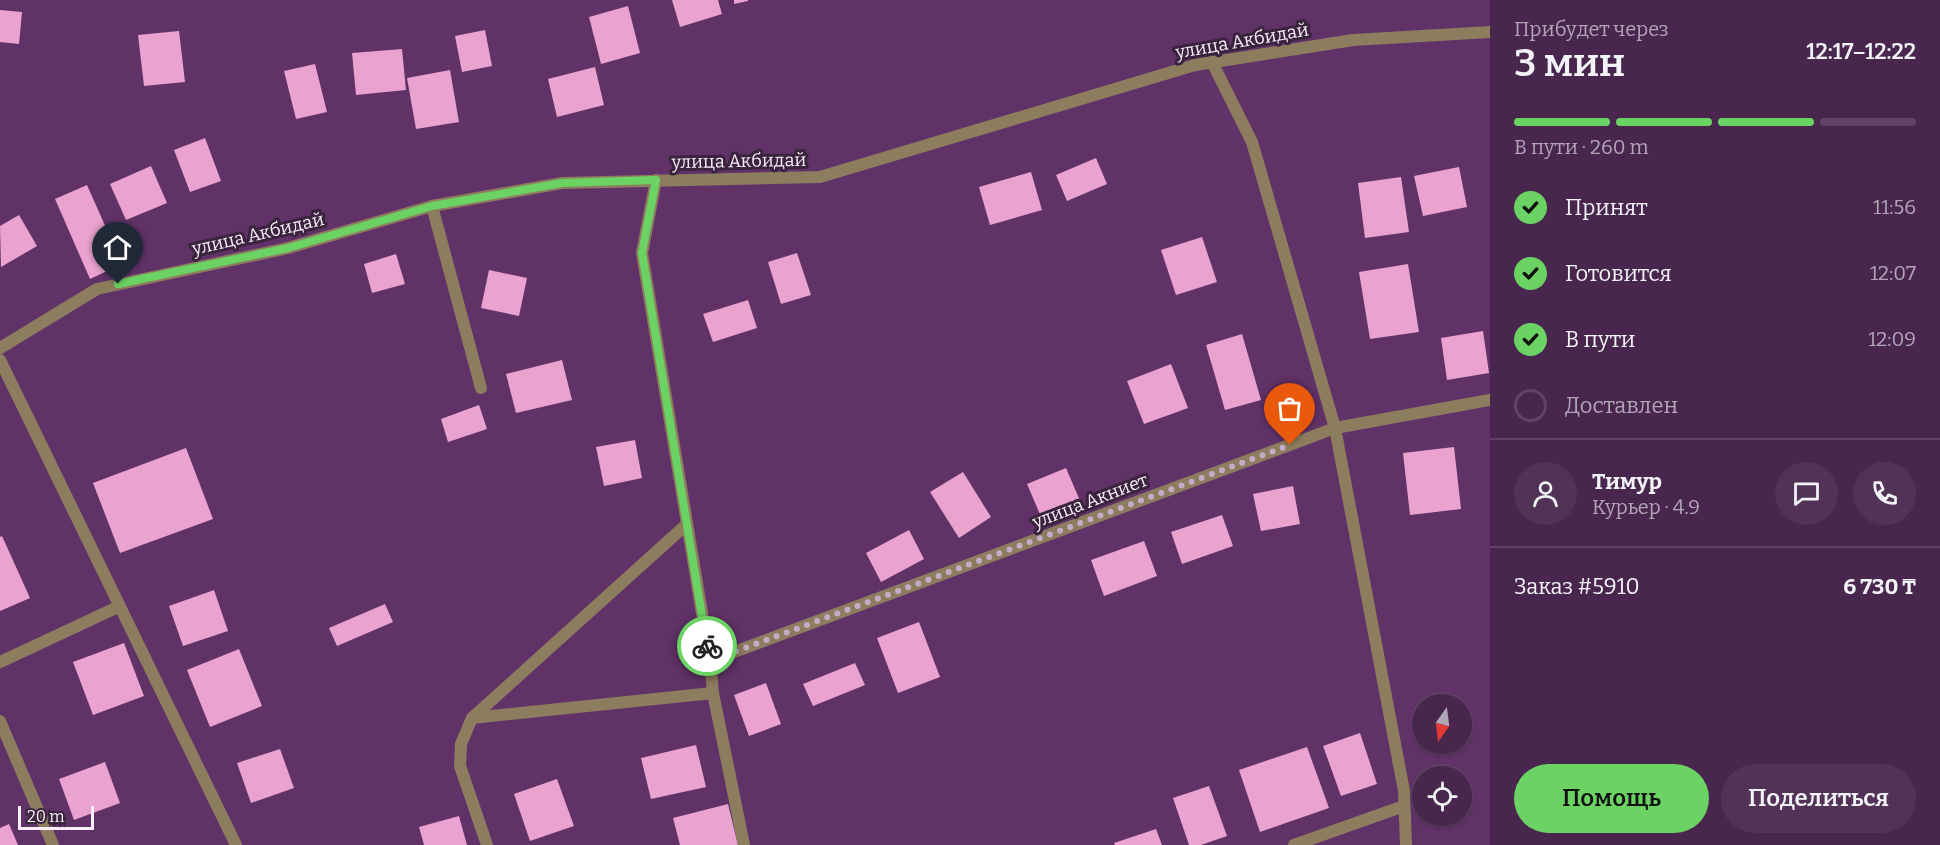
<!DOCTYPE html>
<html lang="ru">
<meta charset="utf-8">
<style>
:root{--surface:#49264e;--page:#533258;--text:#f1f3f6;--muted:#b1a5b6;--line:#614366;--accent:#6bd363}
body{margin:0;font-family:Bitter,serif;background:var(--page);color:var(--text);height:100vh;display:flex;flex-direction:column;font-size:22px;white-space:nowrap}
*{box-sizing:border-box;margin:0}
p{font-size:20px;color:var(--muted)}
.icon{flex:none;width:33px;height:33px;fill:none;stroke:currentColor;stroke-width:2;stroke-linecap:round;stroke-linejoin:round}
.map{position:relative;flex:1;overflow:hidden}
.sheet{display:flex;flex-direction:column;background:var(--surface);width:450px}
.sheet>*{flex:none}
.needle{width:39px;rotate:194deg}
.controls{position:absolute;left:1412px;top:694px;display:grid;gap:12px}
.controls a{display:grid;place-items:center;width:60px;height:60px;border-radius:50%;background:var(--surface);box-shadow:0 2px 4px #0004,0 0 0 2px var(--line);font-size:30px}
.scale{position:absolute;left:18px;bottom:15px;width:76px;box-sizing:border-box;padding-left:6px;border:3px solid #faeefb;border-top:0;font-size:16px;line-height:21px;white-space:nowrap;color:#faeefb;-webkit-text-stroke:4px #3a243d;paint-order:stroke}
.pin{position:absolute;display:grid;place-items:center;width:51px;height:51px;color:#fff;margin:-62px -26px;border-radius:50% 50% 50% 0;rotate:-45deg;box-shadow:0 0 6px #0007}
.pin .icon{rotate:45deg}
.courier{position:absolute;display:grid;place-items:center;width:60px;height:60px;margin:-30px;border:4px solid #6bd363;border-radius:50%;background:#fff;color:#222;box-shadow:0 2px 8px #0007}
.overview em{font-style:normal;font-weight:600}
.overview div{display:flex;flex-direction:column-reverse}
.overview{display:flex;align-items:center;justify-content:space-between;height:102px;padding:0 24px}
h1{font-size:39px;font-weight:600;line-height:45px}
.bar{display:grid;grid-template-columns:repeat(4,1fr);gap:9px 6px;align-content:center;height:72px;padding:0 24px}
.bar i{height:8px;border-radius:4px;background:var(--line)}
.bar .active{background:var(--accent)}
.bar p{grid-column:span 4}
.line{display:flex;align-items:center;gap:15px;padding:0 24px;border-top:2px solid var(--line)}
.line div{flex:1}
.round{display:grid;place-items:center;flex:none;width:63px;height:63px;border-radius:32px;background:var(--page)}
ol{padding:0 24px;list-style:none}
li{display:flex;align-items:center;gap:18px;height:66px}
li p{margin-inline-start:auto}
li .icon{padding:6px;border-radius:50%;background:var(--accent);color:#111;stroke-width:4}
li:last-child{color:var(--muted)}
li i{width:33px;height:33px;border:3px solid var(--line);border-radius:50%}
.primary-button{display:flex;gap:12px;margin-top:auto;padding:12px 24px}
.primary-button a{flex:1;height:69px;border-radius:36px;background:var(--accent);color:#111;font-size:24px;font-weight:600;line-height:69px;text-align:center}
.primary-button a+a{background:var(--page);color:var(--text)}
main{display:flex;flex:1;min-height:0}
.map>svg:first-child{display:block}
.building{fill:#eaa2ce}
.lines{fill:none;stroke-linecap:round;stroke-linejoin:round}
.street{stroke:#8d7d5f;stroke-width:12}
.done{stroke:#c4acc8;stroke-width:6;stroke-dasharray:0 10.8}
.route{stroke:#6bd363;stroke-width:8}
.labels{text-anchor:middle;stroke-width:6;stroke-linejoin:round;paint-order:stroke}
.street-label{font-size:18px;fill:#faeefb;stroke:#3a243d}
</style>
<main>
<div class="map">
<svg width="1490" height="845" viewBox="0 0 1490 845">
<rect width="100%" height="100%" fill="#613268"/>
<g class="building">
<path d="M672,0H718L722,14L680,27Z"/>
<path d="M734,0H748V1L734,4Z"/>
<path d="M628,6L640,53L601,64L589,17Z"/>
<path d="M0,10L22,12L19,44L0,42Z"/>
<path d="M485,30L492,66L462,72L455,36Z"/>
<path d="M179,31L185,82L144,86L138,35Z"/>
<path d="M402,49L406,90L356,95L352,53Z"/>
<path d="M315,64L327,112L296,119L284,71Z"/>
<path d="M595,67L604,105L557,117L548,79Z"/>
<path d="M450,70L459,122L416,129L407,78Z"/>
<path d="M205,138L221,181L190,192L174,150Z"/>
<path d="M1096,158L1107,184L1067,201L1056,175Z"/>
<path d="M151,166L167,203L126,220L110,184Z"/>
<path d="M1459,167L1467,207L1423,216L1414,176Z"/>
<path d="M1031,172L1042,210L990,225L979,187Z"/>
<path d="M1401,177L1409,232L1365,238L1358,183Z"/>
<path d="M87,185L122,264L90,279L55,199Z"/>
<path d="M19,215L37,246L1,267L0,226Z"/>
<path d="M1202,237L1217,282L1176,295L1161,250Z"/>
<path d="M797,253L811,295L781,304L768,262Z"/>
<path d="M396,254L405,284L372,293L364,264Z"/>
<path d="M1408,264L1419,332L1370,339L1359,272Z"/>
<path d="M489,270L527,278L519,316L481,308Z"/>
<path d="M748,300L757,328L713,342L703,314Z"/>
<path d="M1483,331L1489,373L1447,380L1441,338Z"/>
<path d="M1242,334L1261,400L1225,410L1206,345Z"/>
<path d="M562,360L572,400L516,413L506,374Z"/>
<path d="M1171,364L1188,408L1144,424L1127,381Z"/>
<path d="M479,405L487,429L448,442L441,419Z"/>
<path d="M635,440L642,478L604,486L596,447Z"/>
<path d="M1454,447L1461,509L1410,515L1403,453Z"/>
<path d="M186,448L213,519L120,553L93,483Z"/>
<path d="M1066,468L1081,503L1042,519L1027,484Z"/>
<path d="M963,472L991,517L959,538L930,492Z"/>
<path d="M1293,486L1300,524L1261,531L1253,494Z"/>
<path d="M1222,515L1233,546L1182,564L1171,532Z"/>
<path d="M909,530L924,559L881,582L866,553Z"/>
<path d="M2,536L30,598L0,611V537Z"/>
<path d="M1144,541L1157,576L1104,596L1091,560Z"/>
<path d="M214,590L228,631L183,646L169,606Z"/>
<path d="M385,604L393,622L337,646L329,628Z"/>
<path d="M919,622L940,677L898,693L877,638Z"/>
<path d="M124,643L144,696L93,715L73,662Z"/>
<path d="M239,649L262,706L210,727L187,670Z"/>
<path d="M855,663L865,685L813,706L803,684Z"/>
<path d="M766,683L781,724L749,736L734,695Z"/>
<path d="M1360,733L1377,784L1341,796L1323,746Z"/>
<path d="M696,745L706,787L651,799L641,758Z"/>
<path d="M1307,747L1329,808L1260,832L1239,770Z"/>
<path d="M280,749L294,788L251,803L237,763Z"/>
<path d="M105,762L120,803L74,820L59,779Z"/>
<path d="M557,779L574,826L530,841L514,794Z"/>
<path d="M1209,786L1227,836L1201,845H1189L1173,798Z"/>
<path d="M728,804L738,845H680L673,818Z"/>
<path d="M459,816L467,845H424L419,827Z"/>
<path d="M9,824L18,845H0V828Z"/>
<path d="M1156,829L1162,845H1115L1114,843Z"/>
</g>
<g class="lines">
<g class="street">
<path d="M1212,62L1252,142L1335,428L1404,791L1406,845"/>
<path d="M656,180L642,253L710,661L713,693L744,845"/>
<path d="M432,206L481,388"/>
<path d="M0,348L97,289L288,248L432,206L562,183L820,177L1195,65L1353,40L1490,32"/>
<path d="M0,360L236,845"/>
<path d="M710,661L1335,428L1490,400"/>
<path d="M0,662L120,606"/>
<path d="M472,718L713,693"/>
<path d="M0,721L53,845"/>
<path d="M487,845L460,766L461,744L472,718L687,524"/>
<path d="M1294,845L1404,806"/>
</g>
</g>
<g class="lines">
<path class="done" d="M707,646L710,661L1290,445"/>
<path class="route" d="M118,284L288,248L432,206L562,183L656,180L642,253L707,646"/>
</g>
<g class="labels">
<g class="street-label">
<text transform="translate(1242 41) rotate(-10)" y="6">улица Акбидай</text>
<text transform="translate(739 161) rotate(-1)" y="6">улица Акбидай</text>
<text transform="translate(258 234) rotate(-13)" y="6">улица Акбидай</text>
<text transform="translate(1090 501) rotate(-21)" y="6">улица Акниет</text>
</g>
</g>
</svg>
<div class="controls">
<a><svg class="needle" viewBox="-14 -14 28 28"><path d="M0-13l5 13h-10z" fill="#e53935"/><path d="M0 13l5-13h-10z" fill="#b1a5b6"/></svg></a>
<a><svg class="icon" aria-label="locate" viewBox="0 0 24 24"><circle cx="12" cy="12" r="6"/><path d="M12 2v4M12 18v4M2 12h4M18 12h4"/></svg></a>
</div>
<div class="scale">20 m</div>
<div class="pin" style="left:1290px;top:445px;background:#ea580c"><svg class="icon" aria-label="bag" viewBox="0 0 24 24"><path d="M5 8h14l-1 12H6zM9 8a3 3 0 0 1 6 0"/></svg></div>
<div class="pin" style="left:118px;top:284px;background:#1f2937"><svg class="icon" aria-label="home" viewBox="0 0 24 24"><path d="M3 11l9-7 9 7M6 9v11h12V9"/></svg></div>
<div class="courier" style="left:707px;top:646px"><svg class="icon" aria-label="bike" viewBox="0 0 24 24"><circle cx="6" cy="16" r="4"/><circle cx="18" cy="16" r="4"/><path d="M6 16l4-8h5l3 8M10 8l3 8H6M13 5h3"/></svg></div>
</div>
<section class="sheet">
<div class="overview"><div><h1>3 мин</h1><p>Прибудет через</p></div><em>12:17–12:22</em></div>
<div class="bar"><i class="active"></i><i class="active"></i><i class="active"></i><i></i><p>В пути · 260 m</p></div>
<ol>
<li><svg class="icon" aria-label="check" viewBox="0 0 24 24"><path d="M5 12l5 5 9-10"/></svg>Принят<p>11:56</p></li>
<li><svg class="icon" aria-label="check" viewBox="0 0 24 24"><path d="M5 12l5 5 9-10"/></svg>Готовится<p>12:07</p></li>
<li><svg class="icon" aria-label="check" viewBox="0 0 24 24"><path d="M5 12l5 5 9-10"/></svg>В пути<p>12:09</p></li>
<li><i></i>Доставлен</li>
</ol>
<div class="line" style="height:108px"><a class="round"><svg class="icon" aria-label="person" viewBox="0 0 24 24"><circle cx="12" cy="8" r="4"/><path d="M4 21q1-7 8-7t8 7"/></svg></a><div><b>Тимур</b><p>Курьер · 4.9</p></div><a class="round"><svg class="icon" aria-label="chat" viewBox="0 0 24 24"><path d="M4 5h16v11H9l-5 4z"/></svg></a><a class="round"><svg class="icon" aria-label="phone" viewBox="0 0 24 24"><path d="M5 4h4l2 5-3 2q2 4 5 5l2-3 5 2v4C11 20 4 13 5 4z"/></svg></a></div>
<div class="line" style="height:78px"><div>Заказ #5910</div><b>6 730 ₸</b></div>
<div class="primary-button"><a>Помощь</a><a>Поделиться</a></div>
</section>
</main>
